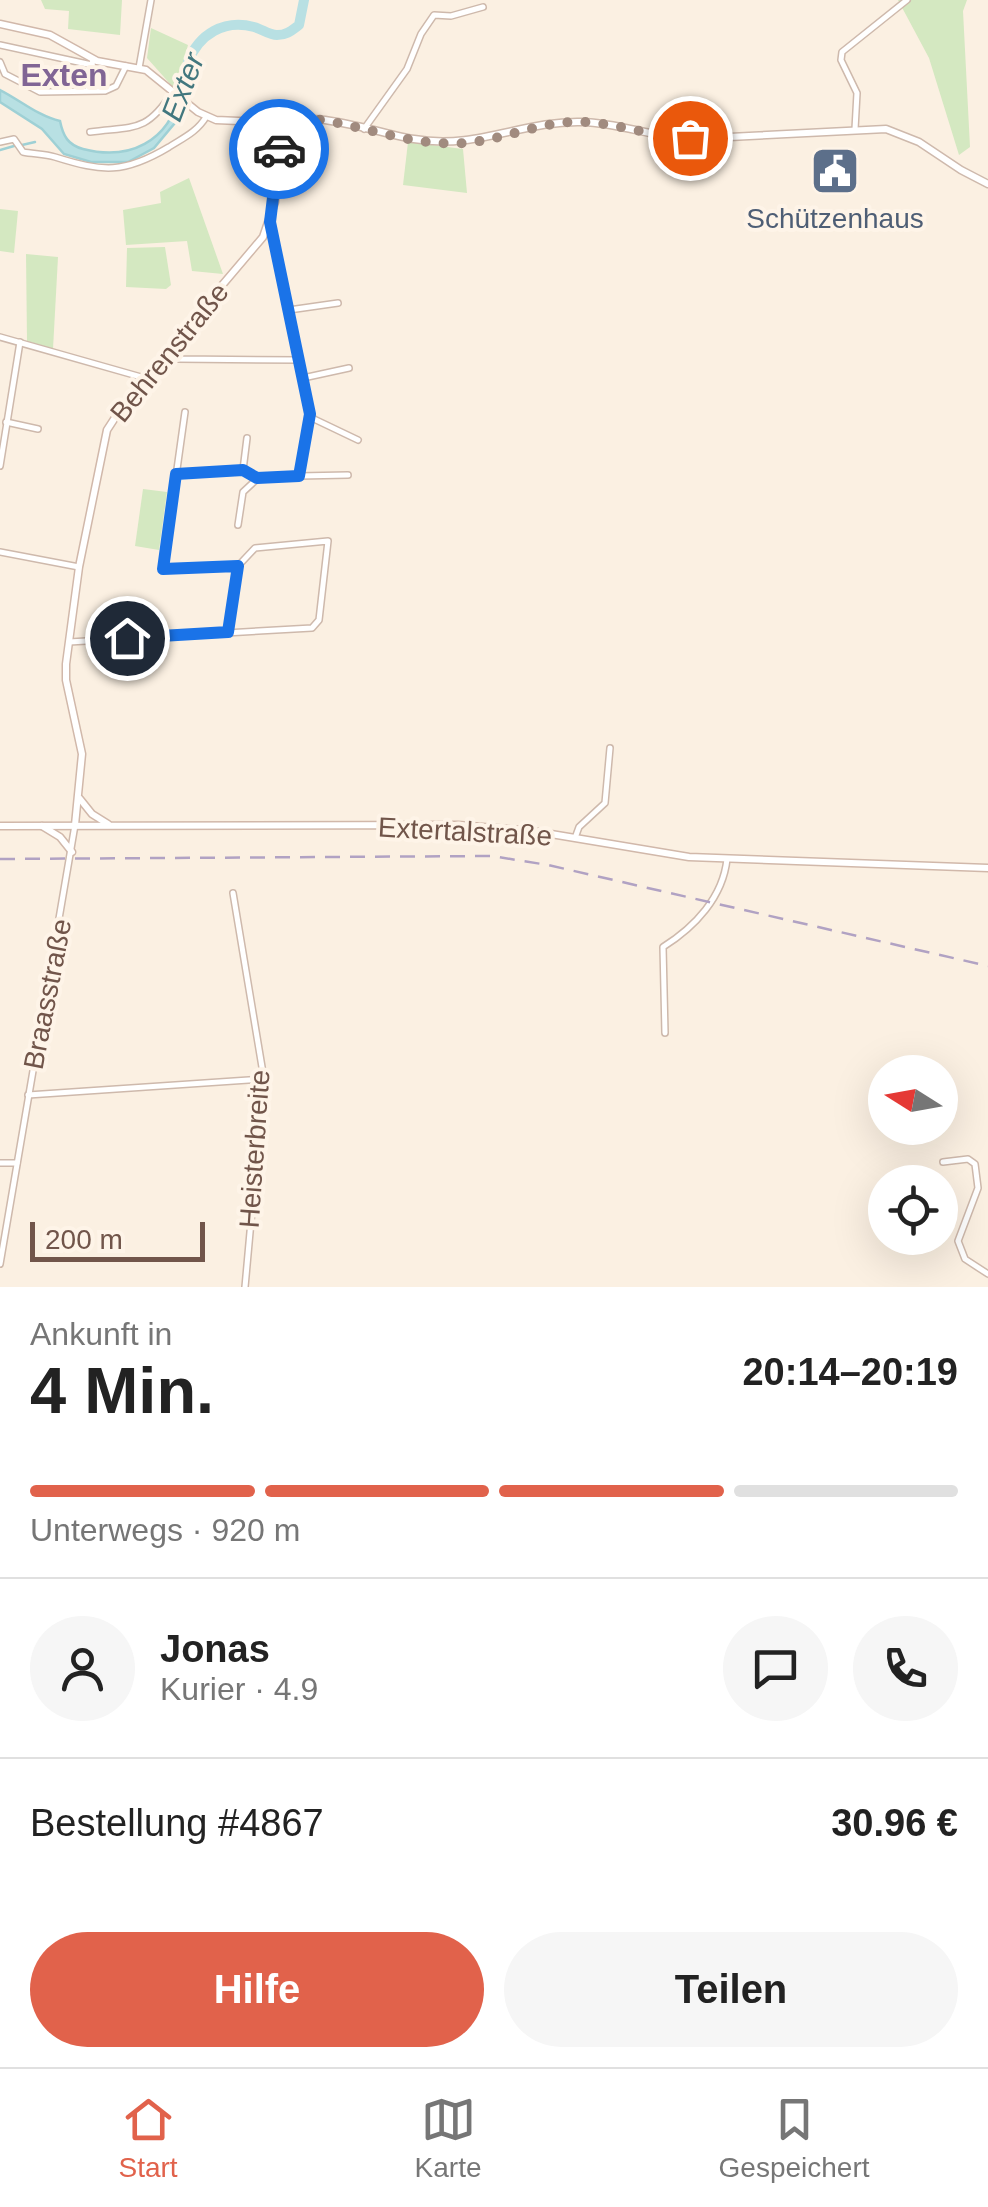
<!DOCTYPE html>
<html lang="de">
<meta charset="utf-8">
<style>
:root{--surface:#fff;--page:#f6f6f6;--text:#222;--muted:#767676;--line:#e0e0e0;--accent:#e1624b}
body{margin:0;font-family:Helvetica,sans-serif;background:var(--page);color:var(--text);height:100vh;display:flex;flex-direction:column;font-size:38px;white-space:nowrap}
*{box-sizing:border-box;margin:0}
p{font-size:32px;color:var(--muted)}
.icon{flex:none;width:55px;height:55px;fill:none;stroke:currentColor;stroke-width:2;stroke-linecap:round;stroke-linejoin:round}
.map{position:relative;height:1287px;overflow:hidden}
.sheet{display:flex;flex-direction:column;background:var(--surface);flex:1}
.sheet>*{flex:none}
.needle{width:65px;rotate:281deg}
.buttons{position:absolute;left:868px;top:1055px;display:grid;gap:20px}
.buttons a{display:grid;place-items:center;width:90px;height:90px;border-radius:50%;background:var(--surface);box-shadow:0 10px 40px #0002;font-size:50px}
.scale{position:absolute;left:30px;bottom:25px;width:175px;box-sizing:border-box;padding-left:10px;border:5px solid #71554a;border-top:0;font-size:28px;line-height:35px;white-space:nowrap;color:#71554a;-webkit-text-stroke:8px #fef4e8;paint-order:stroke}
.pin{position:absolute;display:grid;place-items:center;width:85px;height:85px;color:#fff;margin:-42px;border:5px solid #fff;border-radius:50%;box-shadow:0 2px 10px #0007}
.courier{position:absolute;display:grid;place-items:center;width:100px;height:100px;margin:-50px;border:8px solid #1a73e8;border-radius:50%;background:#fff;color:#222;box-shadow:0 2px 12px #0007}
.overview em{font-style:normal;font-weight:700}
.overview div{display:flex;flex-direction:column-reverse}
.overview{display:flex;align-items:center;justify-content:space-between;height:170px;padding:0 30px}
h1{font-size:65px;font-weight:700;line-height:75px}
.bar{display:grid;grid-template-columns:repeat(4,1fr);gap:15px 10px;align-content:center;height:120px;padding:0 30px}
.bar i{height:12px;border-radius:8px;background:var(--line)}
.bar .current{background:var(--accent)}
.bar p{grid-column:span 4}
.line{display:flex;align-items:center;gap:25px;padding:0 30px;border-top:2px solid var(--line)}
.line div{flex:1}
.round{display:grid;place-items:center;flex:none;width:105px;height:105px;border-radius:52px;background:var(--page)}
.button{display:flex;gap:20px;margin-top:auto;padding:20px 30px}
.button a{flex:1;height:115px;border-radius:60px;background:var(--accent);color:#fff;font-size:40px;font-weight:700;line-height:115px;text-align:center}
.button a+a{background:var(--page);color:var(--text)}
.tab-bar{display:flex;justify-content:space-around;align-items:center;height:140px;border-top:2px solid var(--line);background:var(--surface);font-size:28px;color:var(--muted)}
.tab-bar a{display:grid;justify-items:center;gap:5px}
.tab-bar .current{color:var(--accent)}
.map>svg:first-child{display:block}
.green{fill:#d4e8c1}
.water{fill:#b8e0e3;stroke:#9ed0d5;stroke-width:2.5}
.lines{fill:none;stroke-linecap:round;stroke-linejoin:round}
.stream{stroke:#9ed0d5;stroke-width:2.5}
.river{stroke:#b8e0e3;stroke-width:10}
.minor-casing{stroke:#ceb9ac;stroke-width:8}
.tertiary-casing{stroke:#ceb9ac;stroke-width:9}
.secondary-casing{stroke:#d1b8aa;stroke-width:9}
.minor{stroke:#fff;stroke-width:5}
.tertiary{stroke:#fff;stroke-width:6}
.secondary{stroke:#fff;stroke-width:6}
.rail{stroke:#b1a2c3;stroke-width:2.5;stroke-dasharray:15 10;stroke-linecap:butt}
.done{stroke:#a18b7f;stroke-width:10;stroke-dasharray:0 18}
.route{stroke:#1a73e8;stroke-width:12}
.labels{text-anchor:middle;stroke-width:8;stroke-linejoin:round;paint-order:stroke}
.service-label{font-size:28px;fill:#4e5e75;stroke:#fef4e8}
.street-label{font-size:28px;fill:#71554a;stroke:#fef4e8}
.water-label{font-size:30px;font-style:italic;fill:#42777e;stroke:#fef4e8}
.quarter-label{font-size:32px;font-weight:bold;fill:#816595;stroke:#fef4e8}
</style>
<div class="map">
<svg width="988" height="1287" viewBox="0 0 988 1287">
<rect width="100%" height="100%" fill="#fbf0e2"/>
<g class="green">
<path d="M41,0H122L120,35L68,29L69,11L45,9Z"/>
<path d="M898,0H967L963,11L970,147L959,155L929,58Z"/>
<path d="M151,28L188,45L180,74V95L147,58Z"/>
<path d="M408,142L463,149L467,193L403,185Z"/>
<path d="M189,178L223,274L192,271L187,241L126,245L123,210L161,203L160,192Z"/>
<path d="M0,209L18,211L14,253L0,251Z"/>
<path d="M165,247L171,285L166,289L126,287L127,248Z"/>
<path d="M26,254L58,257L53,349L27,341Z"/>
<path d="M143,489L167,492L159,550L135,546Z"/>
</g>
<path class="water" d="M193,49L187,72L186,99L179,118L154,148L128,162H91L64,154L42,129L0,102V90C20,100 38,116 60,121C63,136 68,145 83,149C129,161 169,142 180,93C184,75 180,65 193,49Z"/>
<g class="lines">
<g class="stream">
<path d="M22,145L35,142"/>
<path d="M0,150L14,146"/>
</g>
<path class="river" d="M188,62C199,34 224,19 254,27C262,29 269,35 277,35C287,35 292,30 299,25L304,0"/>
<g class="minor-casing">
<g id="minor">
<path d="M0,45L92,65L93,59"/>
<path d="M0,62L5,74L40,92L105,91L116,86L126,66"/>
<path d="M139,68L151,0"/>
<path d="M88,90L92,65"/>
<path d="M364,129L407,69L421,34L434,15L451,16L483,7"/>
<path d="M855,129L857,93L841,60L842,52L907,0"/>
<path d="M90,132C134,126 146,133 172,93"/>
<path d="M0,142L14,139L23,152C33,154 45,154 55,157C103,172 124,174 169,147C183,138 197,132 206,117"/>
<path d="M271,222L310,414L314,419L358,440"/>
<path d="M289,310L338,303"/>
<path d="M0,337L141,377L147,382"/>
<path d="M170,356L177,359L299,360"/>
<path d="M303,378L349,368"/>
<path d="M6,422L38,429"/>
<path d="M0,466L20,342"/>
<path d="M243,470L247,438"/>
<path d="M176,473L243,470L257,479L299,476L310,416"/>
<path d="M299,476L348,475"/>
<path d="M238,525L243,492L257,479"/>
<path d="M0,552L79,567"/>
<path d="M228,632L238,566"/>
<path d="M69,642L312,628L319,620L328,541L255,548L238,566L163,569L185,412"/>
<path d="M575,838L579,827L605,803L610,748"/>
<path d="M233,893L264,1079L245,1287"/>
<path d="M665,1033L663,947C695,927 723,897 727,859"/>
<path d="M28,1095L264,1079"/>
<path d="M943,1162L968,1159L975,1164L978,1188L958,1241L965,1259L988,1274"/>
<path d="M0,1163H17"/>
<path d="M0,1264L75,825"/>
</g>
</g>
<g class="tertiary-casing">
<path id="tertiary" d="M272,129C300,103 379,134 414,139C478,150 523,120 583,122C619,123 653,137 690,139L886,129L919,142L961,170L988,184"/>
</g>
<g class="secondary-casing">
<g id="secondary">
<path d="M0,24L50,35L97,61L146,70L198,112L216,120L261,122L272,129L279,144L275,202L263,237L196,316L158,372L122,407L107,430L79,567L66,664V680L82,754L75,825"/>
<path d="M80,799L92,814L108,824"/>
<path d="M0,826L458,825L533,831L689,857L988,868"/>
<path d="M42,826L60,837L72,852"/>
</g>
</g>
<use href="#minor" class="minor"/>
<use href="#tertiary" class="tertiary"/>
<use href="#secondary" class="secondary"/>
<path class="rail" d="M0,859L492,856L548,865L988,966"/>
</g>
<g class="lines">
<path class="done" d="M279,149L272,129L286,120L306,118C358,123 410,147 464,143C505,140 543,120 584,122C620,124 654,137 690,138"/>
<path class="route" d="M127,638L228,632L238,566L163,569L176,474L243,470L257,478L299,476L310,414L270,222L279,149"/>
</g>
<defs>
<g id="civic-square" transform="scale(2.5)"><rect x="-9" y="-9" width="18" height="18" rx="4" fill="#5c6f8a" stroke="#fef4e8"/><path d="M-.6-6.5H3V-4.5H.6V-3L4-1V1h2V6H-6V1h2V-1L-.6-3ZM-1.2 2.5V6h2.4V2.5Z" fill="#fff"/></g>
</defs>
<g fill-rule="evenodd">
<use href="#civic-square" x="835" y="171"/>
</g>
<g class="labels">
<g class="service-label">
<text x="835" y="228">Schützenhaus</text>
</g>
<g class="street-label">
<text transform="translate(169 352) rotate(-51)" y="10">Behrenstraße</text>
<text transform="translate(465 831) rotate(3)" y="10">Extertalstraße</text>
<text transform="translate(47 994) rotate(-79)" y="10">Braasstraße</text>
<text transform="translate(254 1149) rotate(-86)" y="10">Heisterbreite</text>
</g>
<g class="water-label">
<text transform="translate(183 87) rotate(-69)" y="10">Exter</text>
</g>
<g class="quarter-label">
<text x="64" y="86">Exten</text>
</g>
</g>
</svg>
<div class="buttons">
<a><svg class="needle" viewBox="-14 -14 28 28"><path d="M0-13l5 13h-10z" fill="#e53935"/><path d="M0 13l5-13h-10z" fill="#767676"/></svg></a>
<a><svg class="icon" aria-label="locate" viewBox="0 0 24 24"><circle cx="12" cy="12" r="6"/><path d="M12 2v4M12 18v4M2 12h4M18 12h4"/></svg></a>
</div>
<div class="scale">200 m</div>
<div class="pin" style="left:690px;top:138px;background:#ea580c"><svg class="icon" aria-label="bag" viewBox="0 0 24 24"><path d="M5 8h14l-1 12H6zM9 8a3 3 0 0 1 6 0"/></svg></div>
<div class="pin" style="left:127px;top:638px;background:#1f2937"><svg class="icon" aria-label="home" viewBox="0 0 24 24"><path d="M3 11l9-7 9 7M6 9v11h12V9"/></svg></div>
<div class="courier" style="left:279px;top:149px"><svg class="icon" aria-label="car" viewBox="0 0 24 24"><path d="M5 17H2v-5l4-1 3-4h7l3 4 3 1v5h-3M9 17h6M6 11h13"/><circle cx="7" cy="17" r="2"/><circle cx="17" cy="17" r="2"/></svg></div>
</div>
<section class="sheet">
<div class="overview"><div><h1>4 Min.</h1><p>Ankunft in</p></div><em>20:14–20:19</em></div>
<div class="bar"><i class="current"></i><i class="current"></i><i class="current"></i><i></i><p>Unterwegs · 920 m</p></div>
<div class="line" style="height:180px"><a class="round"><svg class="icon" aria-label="person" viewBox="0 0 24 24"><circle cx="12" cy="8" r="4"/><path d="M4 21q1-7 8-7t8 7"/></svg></a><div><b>Jonas</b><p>Kurier · 4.9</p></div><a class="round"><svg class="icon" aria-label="chat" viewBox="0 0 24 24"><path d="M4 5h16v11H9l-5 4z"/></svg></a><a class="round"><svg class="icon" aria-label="phone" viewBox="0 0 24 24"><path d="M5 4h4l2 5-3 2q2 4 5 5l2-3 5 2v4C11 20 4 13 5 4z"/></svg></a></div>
<div class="line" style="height:130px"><div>Bestellung #4867</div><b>30.96 €</b></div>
<div class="button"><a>Hilfe</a><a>Teilen</a></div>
</section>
<nav class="tab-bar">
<a class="current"><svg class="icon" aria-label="home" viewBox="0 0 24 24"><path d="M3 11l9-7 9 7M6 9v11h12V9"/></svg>Start</a>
<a><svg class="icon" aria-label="map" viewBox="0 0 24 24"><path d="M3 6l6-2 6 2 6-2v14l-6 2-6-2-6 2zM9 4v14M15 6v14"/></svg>Karte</a>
<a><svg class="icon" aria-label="saved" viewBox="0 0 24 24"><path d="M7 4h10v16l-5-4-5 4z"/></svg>Gespeichert</a>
</nav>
